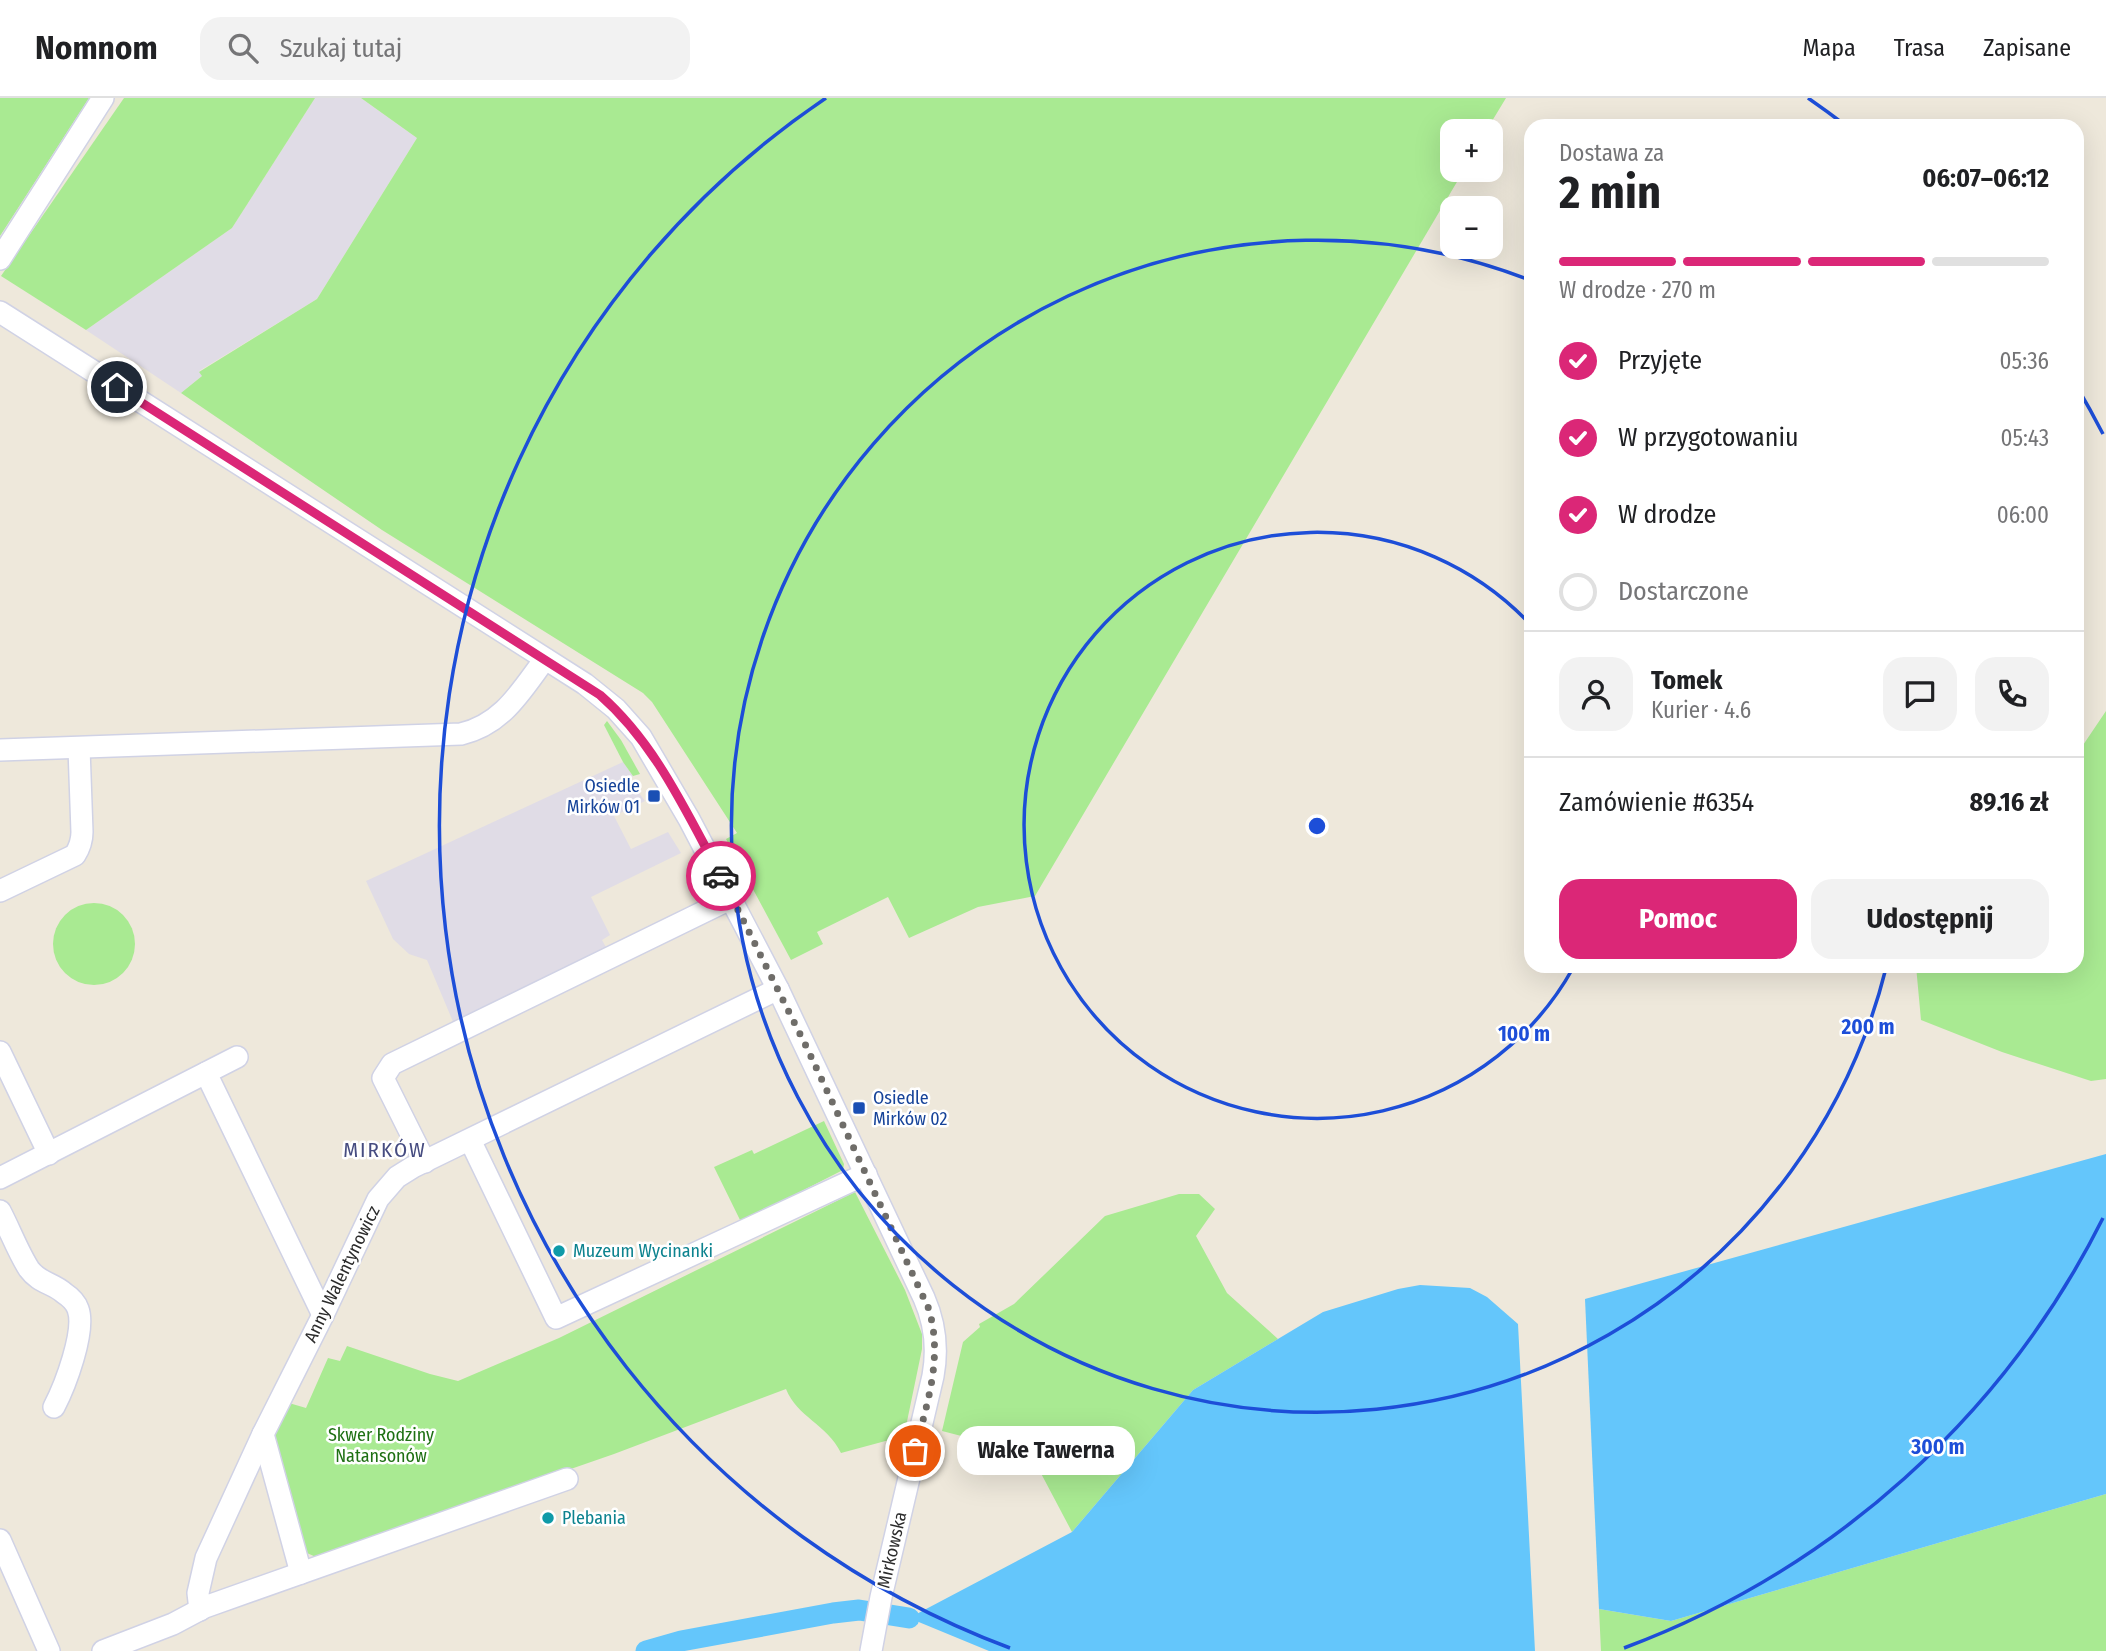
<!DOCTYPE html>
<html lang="pl">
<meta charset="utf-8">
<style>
:root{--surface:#fff;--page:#f2f2f2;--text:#202124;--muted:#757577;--line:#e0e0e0;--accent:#db2777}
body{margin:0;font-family:"Fira Sans Condensed",sans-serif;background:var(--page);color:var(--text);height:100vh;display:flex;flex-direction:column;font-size:26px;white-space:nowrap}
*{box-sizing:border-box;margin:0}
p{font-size:23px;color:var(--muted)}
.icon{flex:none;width:38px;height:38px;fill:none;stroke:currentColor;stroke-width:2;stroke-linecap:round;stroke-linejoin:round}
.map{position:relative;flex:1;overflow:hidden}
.drawer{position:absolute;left:1524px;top:21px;width:560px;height:854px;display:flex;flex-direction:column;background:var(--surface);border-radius:21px;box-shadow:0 7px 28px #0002}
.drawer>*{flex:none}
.tools{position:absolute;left:1440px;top:21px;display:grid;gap:14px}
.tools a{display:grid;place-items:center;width:63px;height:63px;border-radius:14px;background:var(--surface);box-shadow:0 7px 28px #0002;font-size:35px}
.pin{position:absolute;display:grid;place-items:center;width:60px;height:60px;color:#fff;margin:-30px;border:4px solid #fff;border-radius:50%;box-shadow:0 2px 7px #0007}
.courier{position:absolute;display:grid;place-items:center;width:70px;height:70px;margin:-35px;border:5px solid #db2777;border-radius:50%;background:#fff;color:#222;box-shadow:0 2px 9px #0007}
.bubble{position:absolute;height:49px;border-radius:21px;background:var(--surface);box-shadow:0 7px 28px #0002;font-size:23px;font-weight:700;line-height:49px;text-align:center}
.headline em{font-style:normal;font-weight:700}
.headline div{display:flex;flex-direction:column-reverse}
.headline{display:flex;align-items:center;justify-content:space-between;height:119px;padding:0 35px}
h1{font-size:46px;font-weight:700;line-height:52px}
.bar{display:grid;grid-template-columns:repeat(4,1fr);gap:10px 7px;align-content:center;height:84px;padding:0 35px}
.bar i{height:9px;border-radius:5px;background:var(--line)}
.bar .current{background:var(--accent)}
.bar p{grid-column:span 4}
.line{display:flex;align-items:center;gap:18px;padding:0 35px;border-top:2px solid var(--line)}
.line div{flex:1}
.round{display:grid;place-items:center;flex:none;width:74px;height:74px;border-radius:21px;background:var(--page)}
ol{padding:0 35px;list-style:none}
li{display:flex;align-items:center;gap:21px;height:77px}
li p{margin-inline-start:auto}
li .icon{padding:7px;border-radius:50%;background:var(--accent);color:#fff;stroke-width:4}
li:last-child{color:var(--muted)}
li i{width:38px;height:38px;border:4px solid var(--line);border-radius:50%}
.button{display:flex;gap:14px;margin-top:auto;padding:14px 35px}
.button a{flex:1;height:80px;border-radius:21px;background:var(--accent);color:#fff;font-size:28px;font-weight:700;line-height:80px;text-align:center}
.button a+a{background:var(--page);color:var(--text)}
header{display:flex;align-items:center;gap:42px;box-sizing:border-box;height:98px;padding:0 35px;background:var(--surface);border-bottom:2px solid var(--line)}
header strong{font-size:33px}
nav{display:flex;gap:38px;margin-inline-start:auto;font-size:24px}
.search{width:490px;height:63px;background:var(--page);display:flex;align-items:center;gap:18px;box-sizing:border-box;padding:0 24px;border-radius:21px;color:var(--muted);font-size:26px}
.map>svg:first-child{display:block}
.industrial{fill:#e0dce6}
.green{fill:#a9ea92}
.water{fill:#64c6fb}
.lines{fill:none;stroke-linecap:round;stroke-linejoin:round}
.canal{stroke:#64c6fb;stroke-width:21}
.minor-casing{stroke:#d0d2e5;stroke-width:24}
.minor{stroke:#fff;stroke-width:21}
.done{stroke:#6f6d69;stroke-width:7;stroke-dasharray:0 12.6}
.route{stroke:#db2777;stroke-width:9}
.ring{fill:none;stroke:#1d4ed8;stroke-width:3.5}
.transit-dot{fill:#1a4fb4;stroke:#fff;stroke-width:2.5}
.culture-dot{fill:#0f9aa8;stroke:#fff;stroke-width:2.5}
.labels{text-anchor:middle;stroke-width:5;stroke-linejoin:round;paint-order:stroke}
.transit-label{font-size:18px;fill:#164399;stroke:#fff;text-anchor:end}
.culture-label{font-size:18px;fill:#0d838f;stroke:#fff;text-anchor:start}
.street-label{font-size:18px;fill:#2b2b2b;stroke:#fff}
.park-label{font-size:18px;fill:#1e7013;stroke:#fff}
.quarter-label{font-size:21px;letter-spacing:2px;fill:#464c80;stroke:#fff}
.centre{fill:#1d4ed8;stroke:#fff;stroke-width:3.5}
.ring-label{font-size:21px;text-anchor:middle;font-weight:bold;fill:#1d4ed8;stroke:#fff;stroke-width:5;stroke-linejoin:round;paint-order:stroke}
</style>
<header>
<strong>Nomnom</strong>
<div class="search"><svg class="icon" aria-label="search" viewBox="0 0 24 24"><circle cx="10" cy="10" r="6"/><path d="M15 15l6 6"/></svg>Szukaj tutaj</div>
<nav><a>Mapa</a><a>Trasa</a><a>Zapisane</a></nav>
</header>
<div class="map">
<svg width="2106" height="1553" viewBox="0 0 2106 1553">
<rect width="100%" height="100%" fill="#eee8db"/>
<g class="industrial">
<path d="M315,0H361L417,40L317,201L199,273L203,277L181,295L86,232L232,130Z"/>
<path d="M623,664L633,678L629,682L645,703L614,718L631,751L668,734L681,755L591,799L610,837L602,842L608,853L454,926L427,862L409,856L393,841L366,783Z"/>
</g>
<g class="green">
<path d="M0,0H89L0,138Z"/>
<path d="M124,0H315L232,130L86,232L1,178Z"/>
<path d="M361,0H1506L1486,33H1452V72H1464L1035,798L978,809L909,840L888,799L817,834L823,846L791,862L726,741L737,735L652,604L643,595L382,432L181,295L202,278L199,274L317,201L417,40Z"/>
<path d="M2106,613V981L2091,983L2002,954L1921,922L1916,868H2077V656Z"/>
<path d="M607,623L621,642L640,676L633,678L623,664L604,627Z"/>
<circle cx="94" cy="846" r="41"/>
<path d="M824,1023L844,1066L843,1072L741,1124L714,1069L752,1052L754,1056Z"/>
<path d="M855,1094L905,1192L922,1236V1251L904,1338L841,1355C827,1326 797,1319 786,1291L614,1356L316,1459L300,1452L273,1342L289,1305L306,1310L328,1260L340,1263L347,1248L430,1276L458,1283L559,1240Z"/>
<path d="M1179,1096H1199L1215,1111L1196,1138L1227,1195L1278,1241L1193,1292L1072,1434L1017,1330L1008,1350L942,1333L963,1244L980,1229L979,1226L1014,1206L1105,1118Z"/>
<path d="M2106,1396V1553H1601L1599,1511L1671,1523Z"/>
</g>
<g class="water">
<path d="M2106,1056V1396L1671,1523L1599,1511L1585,1201Z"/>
<path d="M1420,1187L1470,1190L1487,1199L1518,1226L1535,1553H989L909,1520L1072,1434L1193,1292L1323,1214L1398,1191Z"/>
</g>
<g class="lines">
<path class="canal" d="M646,1553L681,1543L833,1515L859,1512L909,1520"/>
<g class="minor-casing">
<g id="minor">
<path d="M0,161L103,0"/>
<path d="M0,214L585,586L616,611L641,639L689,721L778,891L924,1200C935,1225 938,1251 933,1278L881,1499L871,1553"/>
<path d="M0,652L461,636C503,626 521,593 545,561"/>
<path d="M0,793L75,757C80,749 82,743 82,734L79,650"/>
<path d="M0,954L49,1056"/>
<path d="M206,975L323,1217"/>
<path d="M470,1042L556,1220L866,1076"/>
<path d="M425,1064L383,980L392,966L732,800"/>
<path d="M0,1080L237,959"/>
<path d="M0,1113C10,1132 18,1154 29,1171C39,1185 53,1185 64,1195C70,1199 76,1205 78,1211C86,1233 65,1288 54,1309"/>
<path d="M263,1336L301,1475"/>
<path d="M0,1442L49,1553"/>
<path d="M200,1512L198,1495L206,1460L263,1336L323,1217L378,1101L397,1079L413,1069L778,891"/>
<path d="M103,1553L173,1526L205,1509L567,1381"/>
</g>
</g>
<use href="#minor" class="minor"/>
</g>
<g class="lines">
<path class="done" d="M721,778L807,950L928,1209C944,1258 927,1305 915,1353"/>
<path class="route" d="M117,289L600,597C656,646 686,714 721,778"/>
</g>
<g class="ring">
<path d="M1573 870A293 293 0 1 1 1530 526"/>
<path d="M1886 870A586 586 0 1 1 1527 181"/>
<path d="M2103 1120A878 878 0 0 1 1624 1550M1010 1550A878 878 0 0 1 826 0M1808 0A878 878 0 0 1 1845 27M2077 289A878 878 0 0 1 2103 336"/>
</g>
<g class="transit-dot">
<rect x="647" y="691" width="14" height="14" rx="3.5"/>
<rect x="852" y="1003" width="14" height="14" rx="3.5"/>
</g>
<g class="culture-dot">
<circle cx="559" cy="1153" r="7"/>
<circle cx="548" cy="1420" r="7"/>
</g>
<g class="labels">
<g class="transit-label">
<text x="640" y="694">Osiedle<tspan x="640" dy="21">Mirków 01</tspan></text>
<text x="873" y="1006" text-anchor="start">Osiedle<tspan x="873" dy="21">Mirków 02</tspan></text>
</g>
<g class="culture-label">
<text x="573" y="1159">Muzeum Wycinanki</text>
<text x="562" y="1426">Plebania</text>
</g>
<g class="street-label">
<text transform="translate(342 1176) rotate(-64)" y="6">Anny Walentynowicz</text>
<text transform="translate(892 1452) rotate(-77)" y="6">Mirkowska</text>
</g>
<g class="park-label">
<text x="381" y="1343">Skwer Rodziny<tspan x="381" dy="21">Natansonów</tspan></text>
</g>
<g class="quarter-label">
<text x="385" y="1059">MIRKÓW</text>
</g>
</g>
<circle cx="1317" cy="728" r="10" class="centre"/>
<g class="ring-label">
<text x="1868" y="936">200 m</text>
<text x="1524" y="943">100 m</text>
<text x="1938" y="1356">300 m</text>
</g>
</svg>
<div class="tools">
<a>+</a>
<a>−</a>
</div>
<div class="pin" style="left:915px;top:1353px;background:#ea580c"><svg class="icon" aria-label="bag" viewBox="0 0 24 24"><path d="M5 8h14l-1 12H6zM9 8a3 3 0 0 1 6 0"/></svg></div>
<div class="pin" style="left:117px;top:289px;background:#1f2937"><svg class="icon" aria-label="home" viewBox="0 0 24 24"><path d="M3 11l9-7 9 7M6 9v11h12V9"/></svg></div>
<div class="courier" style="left:721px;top:778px"><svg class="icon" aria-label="car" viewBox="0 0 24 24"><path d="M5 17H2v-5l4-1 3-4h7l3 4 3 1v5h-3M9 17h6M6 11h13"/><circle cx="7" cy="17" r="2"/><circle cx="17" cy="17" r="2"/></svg></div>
<div class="bubble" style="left:957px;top:1328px;width:178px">Wake Tawerna</div>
<section class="drawer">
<div class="headline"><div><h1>2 min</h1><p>Dostawa za</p></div><em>06:07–06:12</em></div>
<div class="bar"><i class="current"></i><i class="current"></i><i class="current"></i><i></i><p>W drodze · 270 m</p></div>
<ol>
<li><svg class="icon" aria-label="check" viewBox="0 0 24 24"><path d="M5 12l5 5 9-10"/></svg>Przyjęte<p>05:36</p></li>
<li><svg class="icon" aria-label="check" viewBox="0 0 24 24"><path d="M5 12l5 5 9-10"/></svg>W przygotowaniu<p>05:43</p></li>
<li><svg class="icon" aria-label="check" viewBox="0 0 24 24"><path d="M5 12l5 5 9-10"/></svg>W drodze<p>06:00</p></li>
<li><i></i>Dostarczone</li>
</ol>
<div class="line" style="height:126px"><a class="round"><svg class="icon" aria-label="person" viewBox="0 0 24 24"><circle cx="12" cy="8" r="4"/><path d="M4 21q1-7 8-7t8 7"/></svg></a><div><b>Tomek</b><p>Kurier · 4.6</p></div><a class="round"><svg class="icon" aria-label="chat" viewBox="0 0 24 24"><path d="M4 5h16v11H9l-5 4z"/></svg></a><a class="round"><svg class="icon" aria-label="phone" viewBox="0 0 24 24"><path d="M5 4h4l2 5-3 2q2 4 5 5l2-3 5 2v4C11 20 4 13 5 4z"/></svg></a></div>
<div class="line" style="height:91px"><div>Zamówienie #6354</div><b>89.16 zł</b></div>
<div class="button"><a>Pomoc</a><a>Udostępnij</a></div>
</section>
</div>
